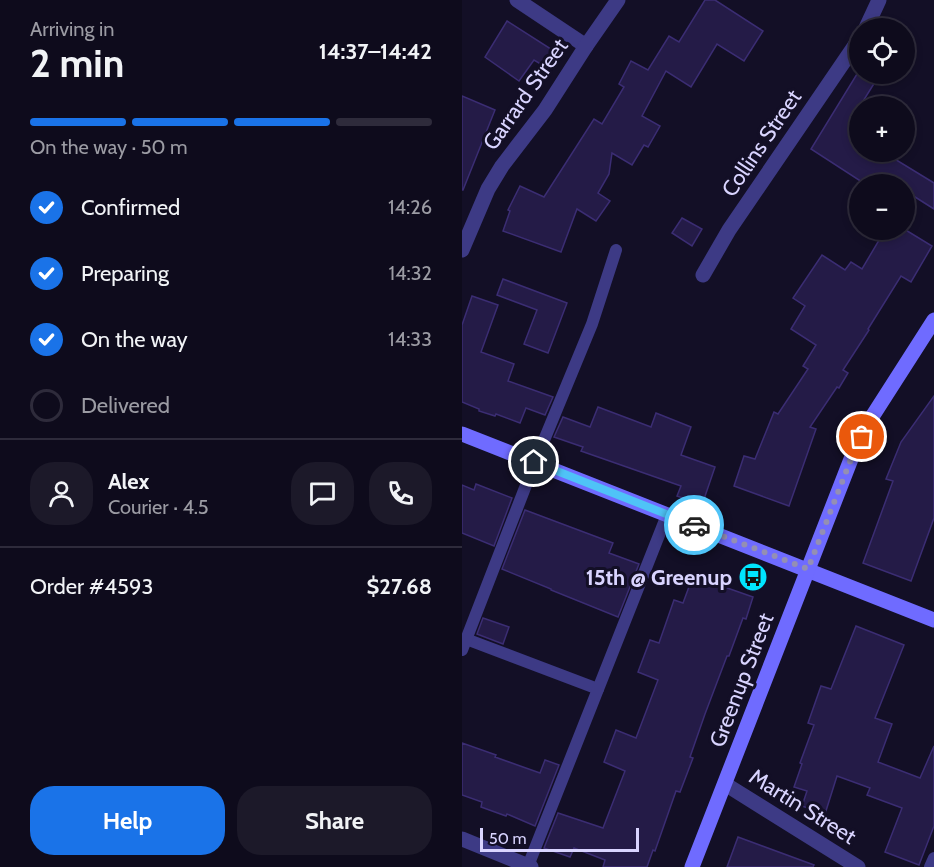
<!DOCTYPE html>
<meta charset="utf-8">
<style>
:root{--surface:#0e0b1c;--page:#1c1929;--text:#f1f3f6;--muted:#9b9ba3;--line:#2e2b3b;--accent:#1a73e8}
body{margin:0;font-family:Cabin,sans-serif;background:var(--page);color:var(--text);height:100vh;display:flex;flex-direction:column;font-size:22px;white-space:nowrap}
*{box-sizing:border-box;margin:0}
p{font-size:20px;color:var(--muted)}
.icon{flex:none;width:33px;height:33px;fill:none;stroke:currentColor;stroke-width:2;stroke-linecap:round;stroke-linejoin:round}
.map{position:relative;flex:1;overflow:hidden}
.side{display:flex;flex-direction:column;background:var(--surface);width:462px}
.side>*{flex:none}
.buttons{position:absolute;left:387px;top:18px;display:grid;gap:12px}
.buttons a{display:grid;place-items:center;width:66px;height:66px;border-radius:50%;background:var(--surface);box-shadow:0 3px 9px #0003,0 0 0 2px var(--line);font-size:30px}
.scale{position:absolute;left:18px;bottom:15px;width:159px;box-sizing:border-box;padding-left:6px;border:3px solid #d9d4ff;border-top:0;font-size:16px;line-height:21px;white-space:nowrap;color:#d9d4ff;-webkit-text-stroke:4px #130f26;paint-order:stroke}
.pin{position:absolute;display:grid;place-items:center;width:51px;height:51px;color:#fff;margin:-26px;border:3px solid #fff;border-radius:50%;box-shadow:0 2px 6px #0007}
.courier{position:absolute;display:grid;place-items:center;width:60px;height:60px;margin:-30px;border:4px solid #4fc3f7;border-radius:50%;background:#fff;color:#222;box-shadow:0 2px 8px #0007}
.head em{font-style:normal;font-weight:800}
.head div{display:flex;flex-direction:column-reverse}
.head{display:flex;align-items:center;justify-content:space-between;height:102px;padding:0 30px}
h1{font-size:39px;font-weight:800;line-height:45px}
.bar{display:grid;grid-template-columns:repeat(4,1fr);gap:9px 6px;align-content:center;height:72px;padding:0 30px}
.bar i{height:8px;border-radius:4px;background:var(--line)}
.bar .active{background:var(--accent)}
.bar p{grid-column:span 4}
.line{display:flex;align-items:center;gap:15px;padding:0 30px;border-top:2px solid var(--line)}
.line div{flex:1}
.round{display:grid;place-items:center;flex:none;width:63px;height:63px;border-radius:24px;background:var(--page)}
ol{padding:0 30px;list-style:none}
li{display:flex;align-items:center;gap:18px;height:66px}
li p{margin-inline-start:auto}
li .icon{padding:6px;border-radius:50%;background:var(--accent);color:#fff;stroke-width:4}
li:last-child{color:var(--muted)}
li i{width:33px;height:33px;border:3px solid var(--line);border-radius:50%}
.primary-button{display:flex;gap:12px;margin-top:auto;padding:12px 30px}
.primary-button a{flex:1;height:69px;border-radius:24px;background:var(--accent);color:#fff;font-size:24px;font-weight:800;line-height:69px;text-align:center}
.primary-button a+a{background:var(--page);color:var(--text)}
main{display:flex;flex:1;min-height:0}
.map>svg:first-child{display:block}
.building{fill:#241b47;stroke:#3b2d73;stroke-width:1.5}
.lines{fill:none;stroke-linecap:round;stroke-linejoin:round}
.lane{stroke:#3d3a85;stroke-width:12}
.street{stroke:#3d3a85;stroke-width:15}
.secondary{stroke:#6f6bff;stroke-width:15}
.done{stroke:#948fb3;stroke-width:6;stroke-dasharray:0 10.8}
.route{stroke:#4fc3f7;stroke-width:8}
.labels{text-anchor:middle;stroke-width:6;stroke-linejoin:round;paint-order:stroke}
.street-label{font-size:22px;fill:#d9d4ff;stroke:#130f26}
.poi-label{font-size:22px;font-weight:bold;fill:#d9d4ff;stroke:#130f26;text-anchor:end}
</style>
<main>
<section class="side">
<div class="head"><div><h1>2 min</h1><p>Arriving in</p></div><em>14:37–14:42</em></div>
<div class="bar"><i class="active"></i><i class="active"></i><i class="active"></i><i></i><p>On the way · 50 m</p></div>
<ol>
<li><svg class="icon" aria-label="check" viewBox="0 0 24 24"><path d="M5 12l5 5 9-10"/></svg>Confirmed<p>14:26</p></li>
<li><svg class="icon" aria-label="check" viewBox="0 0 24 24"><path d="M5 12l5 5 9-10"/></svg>Preparing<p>14:32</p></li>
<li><svg class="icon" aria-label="check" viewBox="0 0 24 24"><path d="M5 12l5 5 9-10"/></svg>On the way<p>14:33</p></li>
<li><i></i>Delivered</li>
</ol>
<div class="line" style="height:108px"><a class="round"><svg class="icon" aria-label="person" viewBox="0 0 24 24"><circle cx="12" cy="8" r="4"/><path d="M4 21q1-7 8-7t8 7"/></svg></a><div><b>Alex</b><p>Courier · 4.5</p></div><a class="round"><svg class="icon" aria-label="chat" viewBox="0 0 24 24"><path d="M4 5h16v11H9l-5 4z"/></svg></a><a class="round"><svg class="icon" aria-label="phone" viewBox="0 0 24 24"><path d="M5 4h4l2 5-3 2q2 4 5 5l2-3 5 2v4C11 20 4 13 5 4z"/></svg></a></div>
<div class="line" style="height:78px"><div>Order #4593</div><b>$27.68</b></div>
<div class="primary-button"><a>Help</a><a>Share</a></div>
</section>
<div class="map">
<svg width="472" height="867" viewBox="0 0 472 867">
<rect width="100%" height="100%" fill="#130f26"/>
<g class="building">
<path d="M243,0H253L301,31L282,61L255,44L229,87L204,71L180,116L198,126L186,147L182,145L170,165L150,153L147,174L136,193L148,201L134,221L115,209L99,252L41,231L48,211L46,210L58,186L82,197L132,119L140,124L162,87L157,84L169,61L186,70L207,36L217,42Z"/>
<path d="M45,21L92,51L82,66L72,60L57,81L23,57Z"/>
<path d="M395,74H418L398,106V152H435L431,158L472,183V209L442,190V184H403L349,149Z"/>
<path d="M0,96L33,110L1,190H0Z"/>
<path d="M220,218L240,229L230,246L210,233Z"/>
<path d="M442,229L470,246L449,282L439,276L406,329L407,330L381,370L386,373L377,388L375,387L348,427L354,429L327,506L272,486L282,456L293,459L312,412L316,414L346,369L341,366L354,345L329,329L343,306L331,298L360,255L383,270L389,262L400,269L423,230Z"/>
<path d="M41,279L105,303L86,353L62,344L75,310L35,295Z"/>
<path d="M10,296L36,305L19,352L52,364L46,381L91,397L83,415L64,408L58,423L34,414L33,416L17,411V409L0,402V325Z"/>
<path d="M472,396V518L449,581L401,563L431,481L424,479L439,442Z"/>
<path d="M136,407L189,427L194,413L229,427L219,455L253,467L240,505L215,496L219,486L119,451L121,447L92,437L101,417L128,427Z"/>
<path d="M14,484L50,498L32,546L0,533V485L12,490Z"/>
<path d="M63,510L151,543L147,553L177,564L156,617L89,590V589L40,569Z"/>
<path d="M231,576L291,597L284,619L281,618L267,656H265L243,714L228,757L231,758L218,792L214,791L193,851L191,850L185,867H141L143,860L112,848L108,857L82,848L96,813L141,828L163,771L142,762L154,730L174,738L196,680L176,672L188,640L197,643L212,600L221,603Z"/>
<path d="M21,618L47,627L41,644L15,634Z"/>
<path d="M394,626L442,645L413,718L430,724L416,762L458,778L472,746V826L457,865L423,852L440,808L405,795L408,788L375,776L363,814L340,806L345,791L332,787L340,764L338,763L352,725L346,723L359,686L369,689Z"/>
<path d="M0,743L34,755L33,757L78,773L83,760L97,765L73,826L45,814L44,816L19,807L20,802L0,795Z"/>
<path d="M276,837L352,865L351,867H265Z"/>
</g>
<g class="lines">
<g class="lane">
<path d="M4,639L136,689"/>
<path d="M0,650L73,462L130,324L154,250"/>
<path d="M66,866L205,515"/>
<path d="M468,867L472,858"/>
</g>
<g class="street">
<path d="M55,0L124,46"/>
<path d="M404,28L417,0"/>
<path d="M0,250L26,189L40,166L83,110L124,46L156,0"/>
<path d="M241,275L267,230L398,38"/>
<path d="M263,784L396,867"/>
<path d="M0,839L69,867"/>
</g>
<g class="secondary">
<path d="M0,434L472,620"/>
<path d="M230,867L391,454L408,420L472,320"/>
</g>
</g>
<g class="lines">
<path class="done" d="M232,525L346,569L391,454L400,437"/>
<path class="route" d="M72,462L232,525"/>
</g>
<defs>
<g id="bus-disc" transform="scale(1.5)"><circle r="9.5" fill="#00e5ff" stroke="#130f26"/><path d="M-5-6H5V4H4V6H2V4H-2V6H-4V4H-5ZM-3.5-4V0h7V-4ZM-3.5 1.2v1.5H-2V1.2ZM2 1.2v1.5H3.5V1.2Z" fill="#111"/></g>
</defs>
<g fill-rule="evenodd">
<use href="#bus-disc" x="291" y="577"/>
</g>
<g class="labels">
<g class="street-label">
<text transform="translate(63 94) rotate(-55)" y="8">Garrard Street</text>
<text transform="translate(299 143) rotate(-56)" y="8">Collins Street</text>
<text transform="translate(279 680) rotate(-69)" y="8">Greenup Street</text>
<text transform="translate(341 806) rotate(32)" y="8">Martin Street</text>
</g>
<g class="poi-label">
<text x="270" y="585">15th @ Greenup</text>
</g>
</g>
</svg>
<div class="buttons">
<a><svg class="icon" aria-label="locate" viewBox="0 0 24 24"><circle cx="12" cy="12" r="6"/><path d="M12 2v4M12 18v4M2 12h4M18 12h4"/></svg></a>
<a>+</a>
<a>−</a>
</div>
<div class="scale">50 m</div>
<div class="pin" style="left:400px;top:437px;background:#ea580c"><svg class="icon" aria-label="bag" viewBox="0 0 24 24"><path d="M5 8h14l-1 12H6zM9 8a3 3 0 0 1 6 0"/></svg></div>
<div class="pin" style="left:72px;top:462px;background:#1f2937"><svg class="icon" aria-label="home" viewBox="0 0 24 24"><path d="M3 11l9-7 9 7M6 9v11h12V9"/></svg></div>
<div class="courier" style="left:232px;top:525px"><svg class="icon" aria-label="car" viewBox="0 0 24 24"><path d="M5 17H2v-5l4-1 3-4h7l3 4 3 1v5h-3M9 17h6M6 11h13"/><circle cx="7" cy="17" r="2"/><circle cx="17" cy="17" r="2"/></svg></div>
</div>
</main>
